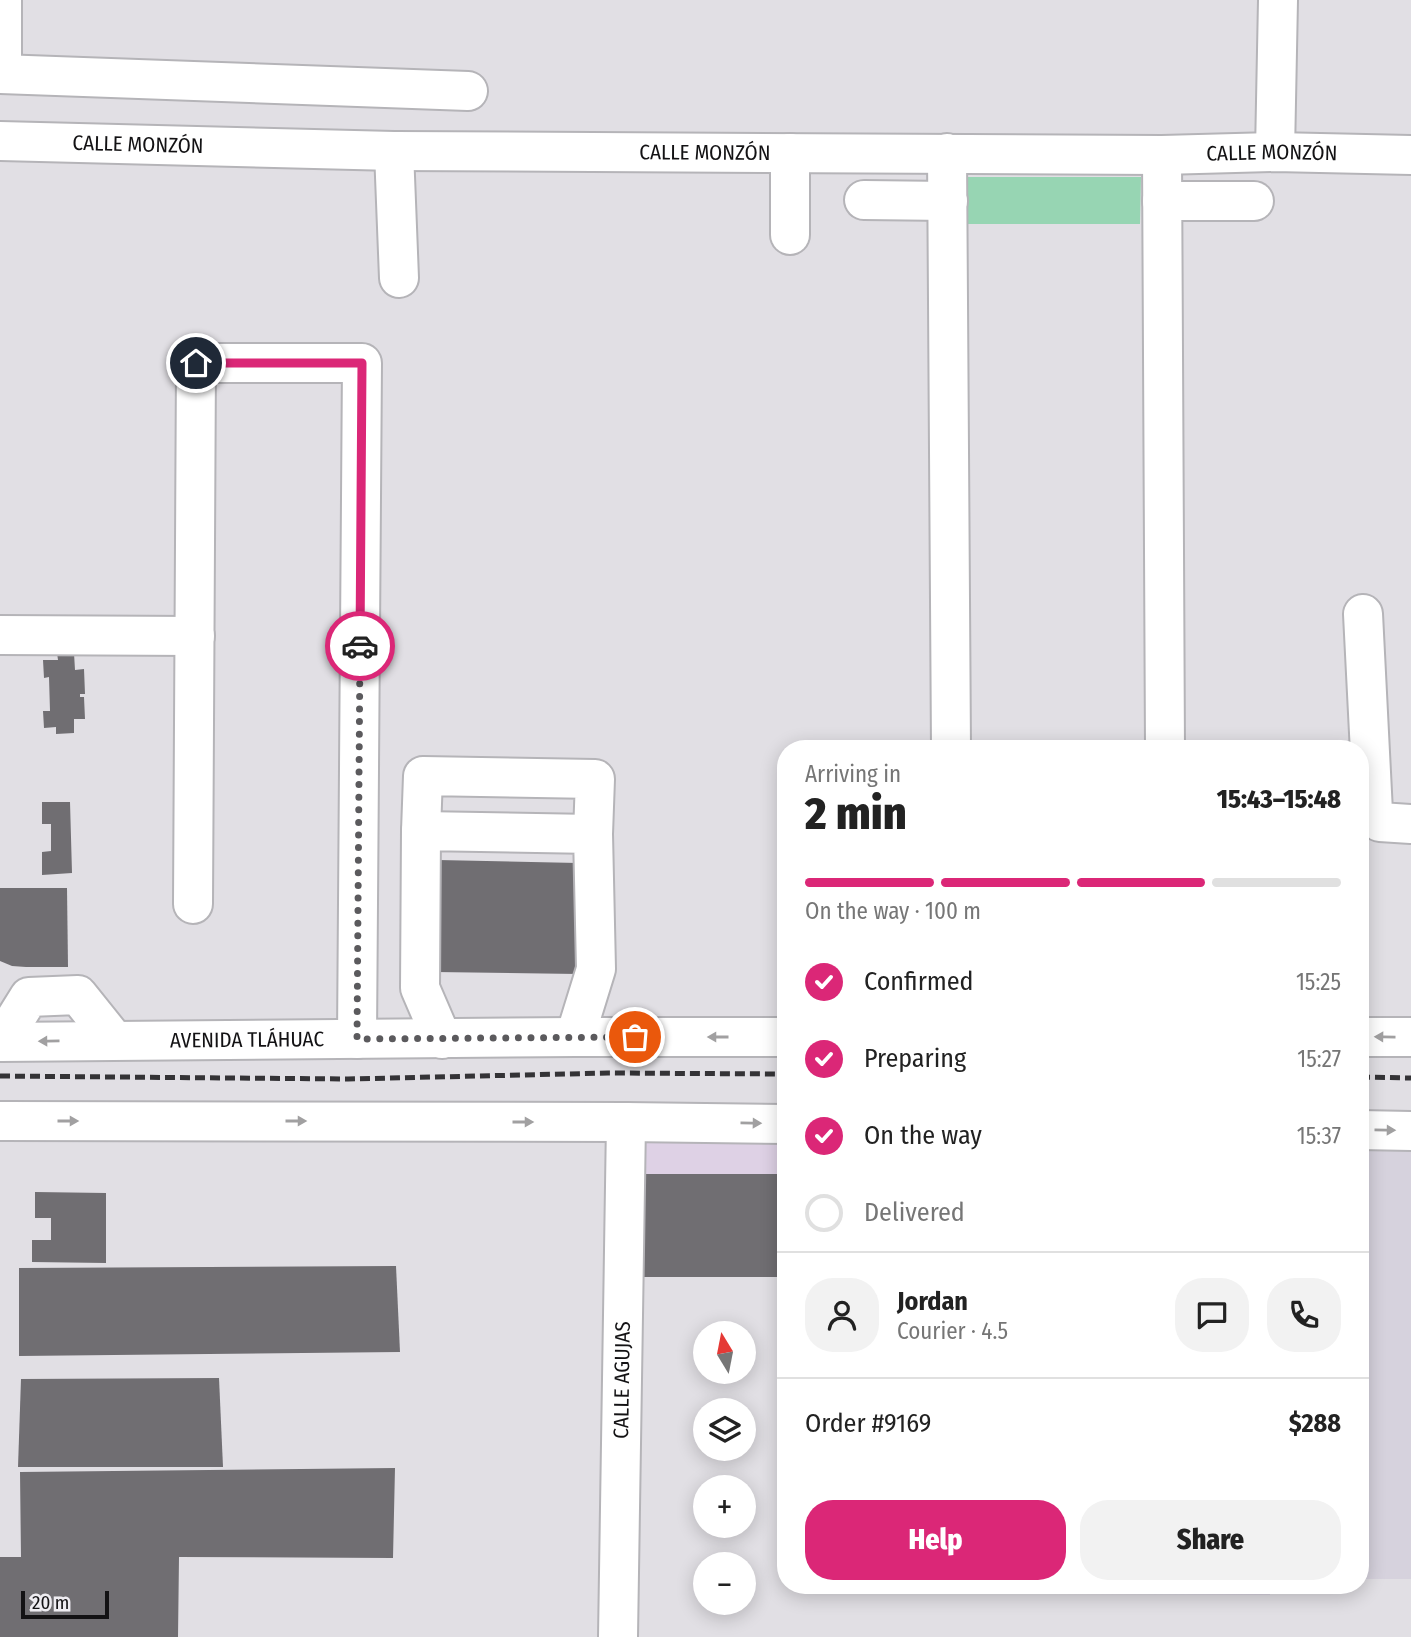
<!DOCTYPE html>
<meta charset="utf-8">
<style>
:root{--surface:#fff;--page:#f2f2f2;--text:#222;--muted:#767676;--line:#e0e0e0;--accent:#db2777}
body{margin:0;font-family:"Fira Sans Condensed",sans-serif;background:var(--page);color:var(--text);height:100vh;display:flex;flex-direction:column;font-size:26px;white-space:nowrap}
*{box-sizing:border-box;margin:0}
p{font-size:23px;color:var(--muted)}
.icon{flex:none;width:38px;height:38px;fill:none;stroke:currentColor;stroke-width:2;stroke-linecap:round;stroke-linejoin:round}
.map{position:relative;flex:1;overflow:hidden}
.side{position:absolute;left:777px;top:740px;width:592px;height:854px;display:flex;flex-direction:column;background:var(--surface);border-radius:28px;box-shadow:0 4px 18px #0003}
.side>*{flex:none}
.needle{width:46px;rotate:350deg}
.tools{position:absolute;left:693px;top:1321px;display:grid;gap:14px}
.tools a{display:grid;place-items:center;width:63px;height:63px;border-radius:50%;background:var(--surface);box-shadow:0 4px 18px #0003;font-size:35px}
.scale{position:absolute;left:21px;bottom:18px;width:88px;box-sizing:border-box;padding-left:7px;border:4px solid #131214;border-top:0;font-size:19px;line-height:24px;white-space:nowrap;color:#131214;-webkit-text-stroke:5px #eeecf1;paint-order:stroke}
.pin{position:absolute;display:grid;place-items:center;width:60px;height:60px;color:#fff;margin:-30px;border:4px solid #fff;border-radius:50%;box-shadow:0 2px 7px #0007}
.courier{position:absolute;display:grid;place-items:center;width:70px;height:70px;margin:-35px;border:5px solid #db2777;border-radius:50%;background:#fff;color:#222;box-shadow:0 2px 9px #0007}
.headline em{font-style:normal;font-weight:800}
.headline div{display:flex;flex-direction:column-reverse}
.headline{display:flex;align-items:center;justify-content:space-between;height:119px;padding:0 28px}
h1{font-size:46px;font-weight:800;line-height:52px}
.bar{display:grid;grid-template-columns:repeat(4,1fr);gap:10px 7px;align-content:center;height:84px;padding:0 28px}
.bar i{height:9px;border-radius:5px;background:var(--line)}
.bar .selected{background:var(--accent)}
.bar p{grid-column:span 4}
.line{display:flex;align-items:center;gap:18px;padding:0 28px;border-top:2px solid var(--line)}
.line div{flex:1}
.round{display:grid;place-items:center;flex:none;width:74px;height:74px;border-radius:28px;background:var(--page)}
ol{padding:0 28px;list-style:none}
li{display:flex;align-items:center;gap:21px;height:77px}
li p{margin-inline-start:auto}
li .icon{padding:7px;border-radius:50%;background:var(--accent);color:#fff;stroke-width:4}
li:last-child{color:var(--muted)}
li i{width:38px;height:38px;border:4px solid var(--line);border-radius:50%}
.cta{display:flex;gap:14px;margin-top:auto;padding:14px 28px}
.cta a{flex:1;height:80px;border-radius:28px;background:var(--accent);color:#fff;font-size:28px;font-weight:800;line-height:80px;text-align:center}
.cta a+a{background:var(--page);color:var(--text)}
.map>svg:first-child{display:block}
.built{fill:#d6d2dd}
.medical{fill:#ded1e5}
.green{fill:#97d5b3}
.building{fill:#706e72}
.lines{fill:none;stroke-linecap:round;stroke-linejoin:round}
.minor-casing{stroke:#b5b4b8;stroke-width:42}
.major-casing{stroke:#b5b4b8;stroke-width:42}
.minor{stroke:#fff;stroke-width:38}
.major{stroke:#fff;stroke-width:38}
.rail{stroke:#343336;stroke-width:5;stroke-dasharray:10 5;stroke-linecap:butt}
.oneway{fill:#a1a0a1}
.done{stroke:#5b5a5d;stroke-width:7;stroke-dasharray:0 12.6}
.route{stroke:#db2777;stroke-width:9}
.labels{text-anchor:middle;stroke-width:7;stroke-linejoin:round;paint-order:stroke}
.street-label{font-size:21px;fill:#131214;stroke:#eeecf1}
</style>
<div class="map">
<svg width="1411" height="1637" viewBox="0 0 1411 1637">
<rect width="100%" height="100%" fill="#e1dfe4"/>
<g class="built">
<rect x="1360" y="1136" width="51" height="443"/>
<path d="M1050,1586H1270V1595L1050,1594Z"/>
</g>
<path class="medical" d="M640,1136H786V1277H638Z"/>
<path class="green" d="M967,177H1141L1140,224H967Z"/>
<g class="building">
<path d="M57,653H74L75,670L84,669L85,694H80V697H84L85,719H74V733L56,734V727L44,728L43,711H50L49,677L44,678L43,660H58Z"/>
<path d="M42,802H70L72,873L42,875V852L51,851V824H42Z"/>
<path d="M438,860L578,863V974L435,972Z"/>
<path d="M0,888H67L68,967H26L12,966L0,961Z"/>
<path d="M637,1174H786V1277H638Z"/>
<path d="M35,1192L106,1193V1263L32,1262V1240H51V1218H35Z"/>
<path d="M396,1266L400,1352L19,1356V1268Z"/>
<path d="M219,1378L223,1467H18L21,1379Z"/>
<path d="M395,1468L393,1558L179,1557L178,1637H0V1557H21L20,1472Z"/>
</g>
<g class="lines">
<g class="minor-casing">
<g id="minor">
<path d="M2,0V73"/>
<path d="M0,74L468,91"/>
<path id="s1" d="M0,141L394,151L1162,155L1275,152L1411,155"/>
<path d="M394,151L399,278"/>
<path d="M1275,152L1278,0"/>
<path d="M790,153V235"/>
<path d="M947,153L951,749"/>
<path d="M1162,155L1165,749"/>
<path d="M864,200L948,201"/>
<path d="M1162,201H1254"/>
<path d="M1363,614L1373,812L1380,822L1411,824"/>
<path d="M0,635L195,636"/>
<path d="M421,831L423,776L595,779L593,834"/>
<path d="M193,904L196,363H362L357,1039"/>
<path d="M442,1039L420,988L421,831L593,834L596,969L575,1037"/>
<path d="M1,1042L29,997L78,995L114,1040"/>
<path id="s2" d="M618,1637L626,1122"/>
</g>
</g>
<g class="major-casing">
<g id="major">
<path d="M1360,1037H1411"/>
<path id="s3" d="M0,1042L575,1037H786"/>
<path d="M0,1121L626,1122L786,1124"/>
<path d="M1360,1130L1411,1131"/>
</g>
</g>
<use href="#minor" class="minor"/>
<use href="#major" class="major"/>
<g class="rail">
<path d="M0,1076L348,1079L608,1073L786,1074"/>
<path d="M1360,1077L1411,1078"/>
</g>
</g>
<defs><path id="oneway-solid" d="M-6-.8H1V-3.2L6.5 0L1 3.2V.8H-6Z" transform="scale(1.75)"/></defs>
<g class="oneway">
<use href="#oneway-solid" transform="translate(718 1037) rotate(-180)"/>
<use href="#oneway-solid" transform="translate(1385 1037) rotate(-179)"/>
<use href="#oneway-solid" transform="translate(49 1041) rotate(179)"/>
<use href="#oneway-solid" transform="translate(68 1121)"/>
<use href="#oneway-solid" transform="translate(296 1121)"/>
<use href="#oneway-solid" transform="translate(523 1122)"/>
<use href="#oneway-solid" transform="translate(751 1123) rotate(1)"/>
<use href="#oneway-solid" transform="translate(1385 1130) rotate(1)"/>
</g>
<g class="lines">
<path class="done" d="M360,646L357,1039L635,1037"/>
<path class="route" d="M196,363H362L360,646"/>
</g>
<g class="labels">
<g class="street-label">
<text dy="7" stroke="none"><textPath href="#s1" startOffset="138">CALLE MONZÓN</textPath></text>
<text dy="7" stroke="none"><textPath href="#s1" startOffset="705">CALLE MONZÓN</textPath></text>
<text dy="7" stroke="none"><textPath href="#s1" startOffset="1272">CALLE MONZÓN</textPath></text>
<text dy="7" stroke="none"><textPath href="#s3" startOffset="247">AVENIDA TLÁHUAC</textPath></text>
<text dy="7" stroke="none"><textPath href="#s2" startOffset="257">CALLE AGUJAS</textPath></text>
</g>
</g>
</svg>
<div class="tools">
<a><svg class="needle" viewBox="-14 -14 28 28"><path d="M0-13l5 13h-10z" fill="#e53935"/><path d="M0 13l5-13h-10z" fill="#767676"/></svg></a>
<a><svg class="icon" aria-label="layers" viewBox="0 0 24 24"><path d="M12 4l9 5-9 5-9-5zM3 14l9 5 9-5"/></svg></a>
<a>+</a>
<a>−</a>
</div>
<div class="scale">20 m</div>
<div class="pin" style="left:635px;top:1037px;background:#ea580c"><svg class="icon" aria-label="bag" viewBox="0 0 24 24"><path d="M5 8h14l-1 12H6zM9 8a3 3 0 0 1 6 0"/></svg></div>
<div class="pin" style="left:196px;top:363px;background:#1f2937"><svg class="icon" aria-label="home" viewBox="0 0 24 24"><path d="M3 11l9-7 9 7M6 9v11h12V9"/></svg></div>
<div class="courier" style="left:360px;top:646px"><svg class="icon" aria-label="car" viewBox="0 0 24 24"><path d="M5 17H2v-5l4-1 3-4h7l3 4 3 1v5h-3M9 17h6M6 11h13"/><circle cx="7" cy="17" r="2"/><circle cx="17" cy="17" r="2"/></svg></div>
<section class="side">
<div class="headline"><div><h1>2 min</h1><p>Arriving in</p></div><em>15:43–15:48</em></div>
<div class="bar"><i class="selected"></i><i class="selected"></i><i class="selected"></i><i></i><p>On the way · 100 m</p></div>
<ol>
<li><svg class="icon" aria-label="check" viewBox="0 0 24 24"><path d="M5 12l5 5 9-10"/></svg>Confirmed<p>15:25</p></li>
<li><svg class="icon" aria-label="check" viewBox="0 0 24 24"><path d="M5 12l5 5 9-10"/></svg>Preparing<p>15:27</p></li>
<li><svg class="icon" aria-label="check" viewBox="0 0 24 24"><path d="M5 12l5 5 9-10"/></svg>On the way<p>15:37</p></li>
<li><i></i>Delivered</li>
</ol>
<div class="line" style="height:126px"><a class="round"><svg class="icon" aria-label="person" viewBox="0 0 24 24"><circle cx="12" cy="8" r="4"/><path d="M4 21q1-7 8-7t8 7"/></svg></a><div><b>Jordan</b><p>Courier · 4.5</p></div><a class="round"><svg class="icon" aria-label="chat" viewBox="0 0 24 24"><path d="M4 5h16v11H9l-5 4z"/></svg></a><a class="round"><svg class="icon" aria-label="phone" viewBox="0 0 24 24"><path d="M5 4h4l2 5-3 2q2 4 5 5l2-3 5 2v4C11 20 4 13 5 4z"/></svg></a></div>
<div class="line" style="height:91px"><div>Order #9169</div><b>$288</b></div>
<div class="cta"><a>Help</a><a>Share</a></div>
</section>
</div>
